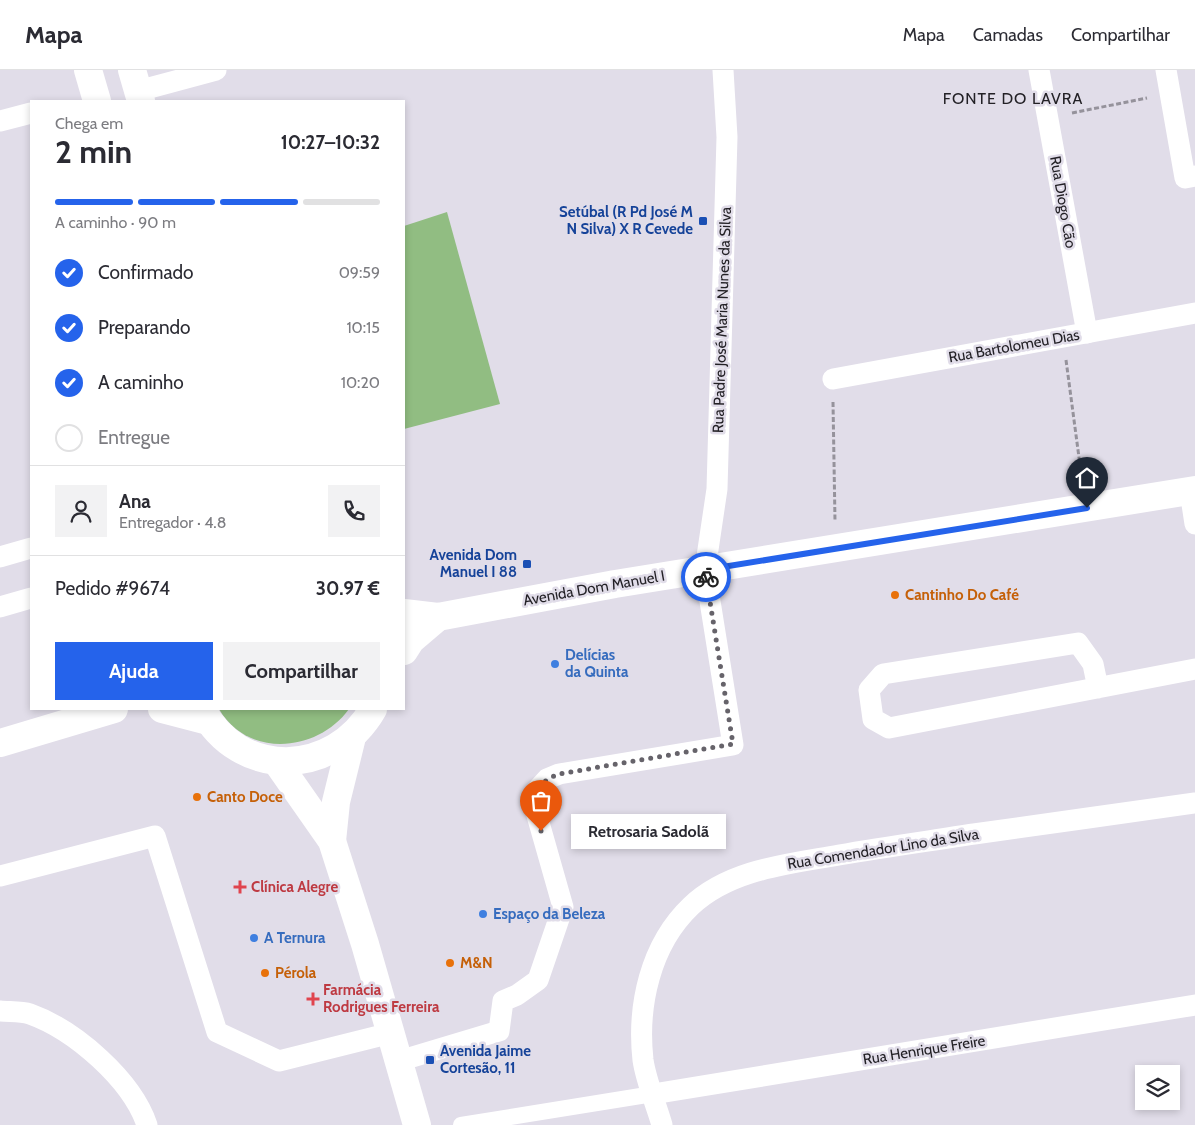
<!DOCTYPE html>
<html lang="pt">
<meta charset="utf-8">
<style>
:root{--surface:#fff;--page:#f2f2f3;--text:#2b2b33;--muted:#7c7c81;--line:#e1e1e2;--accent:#2563eb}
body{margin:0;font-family:Cabin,sans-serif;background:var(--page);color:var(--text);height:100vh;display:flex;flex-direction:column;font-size:19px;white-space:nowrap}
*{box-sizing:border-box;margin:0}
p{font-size:16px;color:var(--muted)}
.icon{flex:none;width:28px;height:28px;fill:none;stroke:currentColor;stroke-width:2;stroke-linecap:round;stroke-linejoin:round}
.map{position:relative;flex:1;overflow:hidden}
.drawer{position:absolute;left:30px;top:30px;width:375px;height:610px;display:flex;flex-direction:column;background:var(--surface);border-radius:0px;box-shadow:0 2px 8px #0003}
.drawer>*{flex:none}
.fabs{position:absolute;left:1135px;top:995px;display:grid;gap:10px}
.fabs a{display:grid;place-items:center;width:45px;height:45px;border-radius:0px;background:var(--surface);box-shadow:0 2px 8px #0003;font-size:25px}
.pin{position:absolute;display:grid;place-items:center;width:42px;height:42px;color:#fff;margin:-51px -21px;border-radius:50% 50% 50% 0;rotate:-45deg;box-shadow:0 0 5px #0007}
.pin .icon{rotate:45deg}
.courier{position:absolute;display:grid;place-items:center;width:50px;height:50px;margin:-25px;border:4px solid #2563eb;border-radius:50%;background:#fff;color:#222;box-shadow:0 1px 6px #0007}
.bubble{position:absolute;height:35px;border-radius:0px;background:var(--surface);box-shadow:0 2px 8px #0003;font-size:16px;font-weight:800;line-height:35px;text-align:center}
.head em{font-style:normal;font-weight:800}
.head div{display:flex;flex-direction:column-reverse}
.head{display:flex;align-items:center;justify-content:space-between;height:85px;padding:0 25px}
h1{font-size:32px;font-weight:800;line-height:38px}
.bar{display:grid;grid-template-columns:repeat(4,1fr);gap:8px 5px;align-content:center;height:60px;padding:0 25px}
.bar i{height:6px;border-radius:4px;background:var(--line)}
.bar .current{background:var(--accent)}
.bar p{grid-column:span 4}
.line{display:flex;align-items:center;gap:12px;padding:0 25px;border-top:1px solid var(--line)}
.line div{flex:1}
.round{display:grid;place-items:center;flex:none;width:52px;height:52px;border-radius:0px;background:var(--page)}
ol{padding:0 25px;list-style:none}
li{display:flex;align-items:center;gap:15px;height:55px}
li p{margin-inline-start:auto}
li .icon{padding:5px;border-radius:50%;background:var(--accent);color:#fff;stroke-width:4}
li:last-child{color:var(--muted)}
li i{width:28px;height:28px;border:2px solid var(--line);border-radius:50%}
.button{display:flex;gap:10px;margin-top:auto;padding:10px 25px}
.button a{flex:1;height:58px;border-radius:0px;background:var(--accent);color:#fff;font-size:20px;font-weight:800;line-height:58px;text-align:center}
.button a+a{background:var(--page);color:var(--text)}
header{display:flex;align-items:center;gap:30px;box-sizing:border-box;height:70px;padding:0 25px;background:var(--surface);border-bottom:1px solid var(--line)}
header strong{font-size:24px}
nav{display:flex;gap:28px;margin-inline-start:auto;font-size:18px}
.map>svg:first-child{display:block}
.green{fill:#91bd82}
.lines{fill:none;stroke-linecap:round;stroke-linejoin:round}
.path{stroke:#95929b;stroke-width:3;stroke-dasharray:5 2.5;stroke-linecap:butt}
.pedestrian{stroke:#fff;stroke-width:16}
.minor{stroke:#fff;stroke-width:21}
.secondary{stroke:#fff;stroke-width:28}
.primary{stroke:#fff;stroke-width:28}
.done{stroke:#66636a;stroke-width:5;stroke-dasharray:0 9}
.route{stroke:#2563eb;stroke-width:6}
.transit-dot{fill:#1a4fb4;stroke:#e1dde9;stroke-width:2}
.food-dot{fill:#e8710a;stroke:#e1dde9;stroke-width:2}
.shop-dot{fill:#3f7fe0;stroke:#e1dde9;stroke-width:2}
.health-dot{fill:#e0444e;stroke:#e1dde9;stroke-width:2}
.labels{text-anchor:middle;stroke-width:5;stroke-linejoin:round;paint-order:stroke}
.street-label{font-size:15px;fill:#232126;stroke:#e1dde9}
.transit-label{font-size:15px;font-weight:bold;fill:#164399;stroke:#e1dde9;text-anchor:end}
.food-label{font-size:15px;font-weight:bold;fill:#c56008;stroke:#e1dde9;text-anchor:start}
.shop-label{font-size:15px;font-weight:bold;fill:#366cbe;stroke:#e1dde9;text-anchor:start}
.health-label{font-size:15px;font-weight:bold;fill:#be3a42;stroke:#e1dde9;text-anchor:start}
.neighbourhood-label{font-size:16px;letter-spacing:1px;fill:#232126;stroke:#e1dde9}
</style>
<header>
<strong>Mapa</strong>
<nav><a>Mapa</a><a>Camadas</a><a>Compartilhar</a></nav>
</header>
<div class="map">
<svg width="1195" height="1055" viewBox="0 0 1195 1055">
<rect width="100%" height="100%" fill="#e1dde9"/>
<g class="green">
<path d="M447,142L500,334L404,359V156Z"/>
<path d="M219,639H349C318,682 248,689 219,639Z"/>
</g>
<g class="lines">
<g class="path">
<path d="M1072,43L1147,28"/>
<path d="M1066,290L1082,410"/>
<path d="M833,332L835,451"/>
</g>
<path class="pedestrian" d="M461,1055L653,1024"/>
<g class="minor">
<path d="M1039,0L1087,263"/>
<path d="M1166,0L1185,108L1195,106"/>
<path d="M138,21L216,0"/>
<path d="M0,51L31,43"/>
<path d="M833,309L1195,243"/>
<path d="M1190,421L1195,454"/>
<path d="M0,487L31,478"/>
<path d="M0,537L31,528"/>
<path d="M1098,618L1093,594L1078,573L883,604L869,620L873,649L889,658L1195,599"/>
<path d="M0,806L155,766L217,962L279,991L391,963"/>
<path d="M0,941C9,942 21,941 30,944C75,960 132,1010 147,1055"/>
<path d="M399,991L499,961L503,931L517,925L538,910L563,837L536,742L535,729L537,720L547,709L559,704L733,675L705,500L717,419L727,67L723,0"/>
<path d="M653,1024L1195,935"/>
<path d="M662,1055C656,1034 646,1011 643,990C637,936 650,875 691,836C730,799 789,794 839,785C884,777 929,771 974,764C1048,754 1121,743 1195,733"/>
</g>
<g class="secondary">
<path d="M88,0L97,31"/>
<path d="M132,0L141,31"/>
<path d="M276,691L332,771L365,874L417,1055"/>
<path d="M332,771L336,732L352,667"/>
</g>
<g class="primary">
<path d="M404,543L438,547L615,514L1195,420"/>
<path d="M404,581L411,570L438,547"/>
<path d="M162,639L208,651"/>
<path d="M202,639C239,710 334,707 373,639"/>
<path d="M0,673L114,639"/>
</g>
</g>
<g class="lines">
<path class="done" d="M541,761C534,734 528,716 559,704L733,674L706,507"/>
<path class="route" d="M706,507L704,500L1087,438"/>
</g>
<g class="transit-dot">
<rect x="698" y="146" width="10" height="10" rx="2.5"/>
<rect x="522" y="489" width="10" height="10" rx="2.5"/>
<rect x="425" y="985" width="10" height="10" rx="2.5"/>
</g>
<g class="food-dot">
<circle cx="895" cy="525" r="5"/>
<circle cx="197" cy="727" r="5"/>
<circle cx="450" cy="893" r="5"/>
<circle cx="265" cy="903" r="5"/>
</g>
<g class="shop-dot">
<circle cx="555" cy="594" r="5"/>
<circle cx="483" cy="844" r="5"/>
<circle cx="254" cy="868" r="5"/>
</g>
<g class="health-dot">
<path d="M237.5 809.5h5v5h5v5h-5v5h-5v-5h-5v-5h5z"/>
<path d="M310.5 921.5h5v5h5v5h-5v5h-5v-5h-5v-5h5z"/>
</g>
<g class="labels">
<g class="street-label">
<text transform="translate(1063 132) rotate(80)" y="5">Rua Diogo Cão</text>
<text transform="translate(722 250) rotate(-88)" y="5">Rua Padre José Maria Nunes da Silva</text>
<text transform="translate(1014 276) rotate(-10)" y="5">Rua Bartolomeu Dias</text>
<text transform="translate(594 518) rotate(-10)" y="5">Avenida Dom Manuel I</text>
<text transform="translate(883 779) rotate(-9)" y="5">Rua Comendador Lino da Silva</text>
<text transform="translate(924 980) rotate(-9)" y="5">Rua Henrique Freire</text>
</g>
<g class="transit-label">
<text x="693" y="147">Setúbal (R Pd José M<tspan x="693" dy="17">N Silva) X R Cevede</tspan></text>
<text x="517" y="490">Avenida Dom<tspan x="517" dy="17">Manuel I 88</tspan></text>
<text x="440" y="986" text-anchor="start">Avenida Jaime<tspan x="440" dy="17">Cortesão, 11</tspan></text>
</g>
<g class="food-label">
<text x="905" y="530">Cantinho Do Café</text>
<text x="207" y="732">Canto Doce</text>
<text x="460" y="898">M&amp;N</text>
<text x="275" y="908">Pérola</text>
</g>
<g class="shop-label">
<text x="565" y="590">Delícias<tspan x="565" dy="17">da Quinta</tspan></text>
<text x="493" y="849">Espaço da Beleza</text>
<text x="264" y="873">A Ternura</text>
</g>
<g class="health-label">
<text x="251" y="822">Clínica Alegre</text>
<text x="323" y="925">Farmácia<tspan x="323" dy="17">Rodrigues Ferreira</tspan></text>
</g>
<g class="neighbourhood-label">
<text x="1013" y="34">FONTE DO LAVRA</text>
</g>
</g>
</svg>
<div class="fabs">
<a><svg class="icon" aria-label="layers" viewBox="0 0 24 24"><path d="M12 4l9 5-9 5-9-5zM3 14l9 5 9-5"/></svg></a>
</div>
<div class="pin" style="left:541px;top:761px;background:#ea580c"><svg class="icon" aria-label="bag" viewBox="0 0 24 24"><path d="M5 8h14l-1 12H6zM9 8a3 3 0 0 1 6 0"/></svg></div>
<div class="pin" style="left:1087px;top:438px;background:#1f2937"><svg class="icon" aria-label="home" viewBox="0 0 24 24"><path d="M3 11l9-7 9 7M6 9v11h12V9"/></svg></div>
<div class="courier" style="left:706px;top:507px"><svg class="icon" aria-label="bike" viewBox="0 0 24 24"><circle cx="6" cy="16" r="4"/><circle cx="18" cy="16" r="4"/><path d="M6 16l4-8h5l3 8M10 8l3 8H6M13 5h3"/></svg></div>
<div class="bubble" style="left:571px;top:744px;width:155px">Retrosaria Sadolã</div>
<section class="drawer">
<div class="head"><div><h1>2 min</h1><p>Chega em</p></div><em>10:27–10:32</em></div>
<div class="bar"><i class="current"></i><i class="current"></i><i class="current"></i><i></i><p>A caminho · 90 m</p></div>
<ol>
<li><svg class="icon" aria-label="check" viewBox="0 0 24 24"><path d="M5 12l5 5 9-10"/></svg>Confirmado<p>09:59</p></li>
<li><svg class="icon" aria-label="check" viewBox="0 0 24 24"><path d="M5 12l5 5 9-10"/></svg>Preparando<p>10:15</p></li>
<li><svg class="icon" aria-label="check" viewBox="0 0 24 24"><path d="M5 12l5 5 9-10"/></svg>A caminho<p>10:20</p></li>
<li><i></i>Entregue</li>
</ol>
<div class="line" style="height:90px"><a class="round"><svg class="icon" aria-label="person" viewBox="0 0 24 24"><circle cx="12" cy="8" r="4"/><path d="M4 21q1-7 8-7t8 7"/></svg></a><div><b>Ana</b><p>Entregador · 4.8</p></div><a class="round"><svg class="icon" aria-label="phone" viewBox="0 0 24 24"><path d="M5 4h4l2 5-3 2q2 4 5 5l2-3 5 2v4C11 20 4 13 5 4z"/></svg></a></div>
<div class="line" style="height:65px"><div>Pedido #9674</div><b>30.97 €</b></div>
<div class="button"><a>Ajuda</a><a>Compartilhar</a></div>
</section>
</div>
